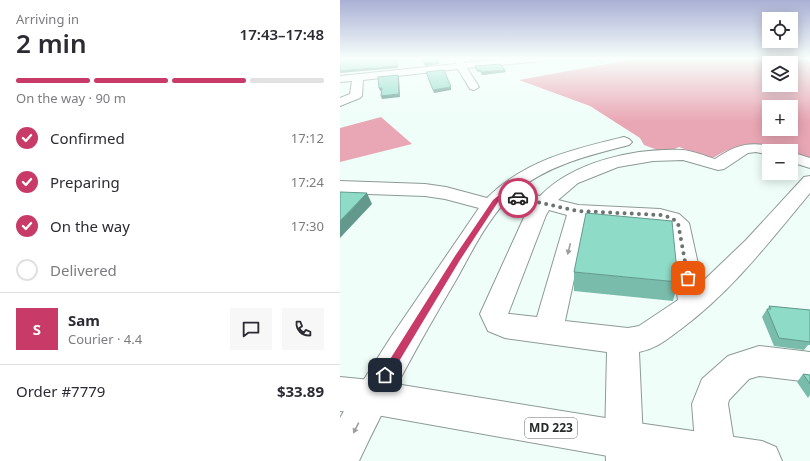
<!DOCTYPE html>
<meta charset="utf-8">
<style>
:root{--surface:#fff;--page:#f7f7f7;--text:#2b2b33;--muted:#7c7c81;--line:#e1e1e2;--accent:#c83b69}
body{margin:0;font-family:"Noto Sans",sans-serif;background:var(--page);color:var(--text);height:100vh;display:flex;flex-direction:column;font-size:15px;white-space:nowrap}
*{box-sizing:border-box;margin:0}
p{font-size:13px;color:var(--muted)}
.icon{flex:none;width:22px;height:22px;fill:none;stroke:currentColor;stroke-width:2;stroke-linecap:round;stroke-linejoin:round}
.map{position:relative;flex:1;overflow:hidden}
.panel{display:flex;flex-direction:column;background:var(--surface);width:340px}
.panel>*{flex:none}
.buttons{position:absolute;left:422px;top:12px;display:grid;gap:8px}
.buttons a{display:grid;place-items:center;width:36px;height:36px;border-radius:0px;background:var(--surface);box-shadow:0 2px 10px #0003;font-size:20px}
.pin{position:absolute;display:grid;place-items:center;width:34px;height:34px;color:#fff;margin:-17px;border-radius:8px;box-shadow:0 2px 6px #0006}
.courier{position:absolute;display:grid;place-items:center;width:40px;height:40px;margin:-20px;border:3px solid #c83b69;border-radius:50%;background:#fff;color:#222;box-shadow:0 1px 5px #0007}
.head em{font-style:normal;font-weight:600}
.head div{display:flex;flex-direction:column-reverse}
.head{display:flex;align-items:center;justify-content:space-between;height:68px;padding:0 16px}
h1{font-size:26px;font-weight:600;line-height:30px}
.bar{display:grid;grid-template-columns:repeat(4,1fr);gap:6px 4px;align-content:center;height:48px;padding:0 16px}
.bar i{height:5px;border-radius:3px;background:var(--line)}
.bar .current{background:var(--accent)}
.bar p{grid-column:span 4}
.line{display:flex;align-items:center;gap:10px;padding:0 16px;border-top:1px solid var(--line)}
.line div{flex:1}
.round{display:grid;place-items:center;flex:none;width:42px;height:42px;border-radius:0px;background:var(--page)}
ol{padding:0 16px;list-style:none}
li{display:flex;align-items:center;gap:12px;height:44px}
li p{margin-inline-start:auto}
li .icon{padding:4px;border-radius:50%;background:var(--accent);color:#fff;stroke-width:4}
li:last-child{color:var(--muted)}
li i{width:22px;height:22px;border:2px solid var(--line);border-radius:50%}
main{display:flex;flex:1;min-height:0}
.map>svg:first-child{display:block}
.forest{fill:#e9a6b4;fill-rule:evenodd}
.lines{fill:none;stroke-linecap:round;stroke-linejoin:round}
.minor-casing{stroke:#8d9a96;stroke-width:2}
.major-casing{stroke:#8d9a96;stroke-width:2}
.minor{fill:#fff;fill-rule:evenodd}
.major{fill:#fff;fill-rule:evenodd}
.wall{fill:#7abcac}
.shaded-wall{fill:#63998c}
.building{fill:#8edbc8;stroke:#63998c}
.oneway{fill:#9d9f9e}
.route{fill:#c83b69}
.done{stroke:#6c7471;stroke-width:4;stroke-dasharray:0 7.2}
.labels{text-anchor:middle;stroke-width:4;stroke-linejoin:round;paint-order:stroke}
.shield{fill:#fff;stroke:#666a68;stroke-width:1}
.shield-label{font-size:12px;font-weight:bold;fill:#252a28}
</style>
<main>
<section class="panel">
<div class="head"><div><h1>2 min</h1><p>Arriving in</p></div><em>17:43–17:48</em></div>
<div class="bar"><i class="current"></i><i class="current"></i><i class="current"></i><i></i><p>On the way · 90 m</p></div>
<ol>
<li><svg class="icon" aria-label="check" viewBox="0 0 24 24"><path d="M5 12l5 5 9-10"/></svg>Confirmed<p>17:12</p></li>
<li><svg class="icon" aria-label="check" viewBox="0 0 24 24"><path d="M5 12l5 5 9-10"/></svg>Preparing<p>17:24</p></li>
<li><svg class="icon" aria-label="check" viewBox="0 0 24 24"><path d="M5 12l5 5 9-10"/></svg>On the way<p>17:30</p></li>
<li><i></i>Delivered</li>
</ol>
<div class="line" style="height:72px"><b class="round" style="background:var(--accent);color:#fff">S</b><div><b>Sam</b><p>Courier · 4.4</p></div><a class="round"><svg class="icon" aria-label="chat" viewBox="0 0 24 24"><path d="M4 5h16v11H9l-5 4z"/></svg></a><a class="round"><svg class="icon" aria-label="phone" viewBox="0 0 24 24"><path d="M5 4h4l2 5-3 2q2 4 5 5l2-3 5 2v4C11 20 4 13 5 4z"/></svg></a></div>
<div class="line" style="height:52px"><div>Order #7779</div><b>$33.89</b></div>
</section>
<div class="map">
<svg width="470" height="461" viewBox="0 0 470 461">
<rect width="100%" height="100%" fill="#effef9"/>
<g class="forest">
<path d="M290,58H461L470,61V162L451,154V151C433,151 412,142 394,148C386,150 378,155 371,159L339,147L326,153L304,145L300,138L250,106L179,80L293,59ZM429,63H451V85H429ZM429,107H451V129H429Z"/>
<path d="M41,117L72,144L0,162V128Z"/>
</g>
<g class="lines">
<g class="minor-casing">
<g id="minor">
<path d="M114,58H122L125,63L179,58H205L201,61L127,68L139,87L134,90L130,89L118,69L23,80L22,96L20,98L0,106V98L10,94L12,81L0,82V76L116,64Z"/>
<path d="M254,58H265L266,59L262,62Z"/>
<path d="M284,137L289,139L292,142L289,145C247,156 211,164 176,191L200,196C234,161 295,148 343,150C353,151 365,156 375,159C398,143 412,141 439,148L441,151H429V155L416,152L408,153L384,169L378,170L343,160L313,161L278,167L238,183L218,200L238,205L320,209L339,214L349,223L362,282L406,240L464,177L470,176V193C430,241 392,291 341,329C327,339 316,349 299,352L303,440L306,461H266L265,440L267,352L165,338L148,331L140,314L186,213L191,206L166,201C145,224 131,253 116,280C81,339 48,399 19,461H0V418L7,406L51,337L139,208L105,199L85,196L0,193V181L85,184L106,187L147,198C185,160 234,149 284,137ZM209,210L227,215L197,317L170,314H168L206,215ZM247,218L320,221L328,225L338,300L299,326L288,328L225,321Z"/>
<path d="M451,152L470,158V168L451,162Z"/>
<path d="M419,346L470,352V382L419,376L409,379L389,400L388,404L396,455L393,461H359L356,455L352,404L362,379L388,356Z"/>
</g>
</g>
<g class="major-casing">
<path id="major" d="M0,377L31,380L284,421L422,441L436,447L442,461H296L31,414L0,411Z"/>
</g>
<use href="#minor" class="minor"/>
<use href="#major" class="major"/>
</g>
<g class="wall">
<path d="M135,66L166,72L142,75L140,72H138L135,69Z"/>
<path d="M234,272L338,282L333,301L234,291Z"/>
<path d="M429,306L470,310V345H468L464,350L434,346L422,317L427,309H428Z"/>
<path d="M463,374L470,375V395L468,398L457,382Z"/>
</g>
<g class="shaded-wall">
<path d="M57,58L58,68L0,73V71Z"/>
<path d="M97,58H113V59L97,60Z"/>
<path d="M143,58H153V59L130,61V59Z"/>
<path d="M99,62L100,64L85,66L84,63Z"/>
<path d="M165,70L166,72L142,75V72Z"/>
<path d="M58,75L59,77L60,97L42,99L41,96Z"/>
<path d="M111,87V90L94,93L93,90Z"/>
<path d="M39,88H42L43,90L40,91Z"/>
<path d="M27,193L32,204L0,238V221Z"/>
</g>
<g class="building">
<path d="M0,58H57V66L0,71Z"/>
<path d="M82,58H103H97L99,62L84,63Z"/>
<path d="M129,58H143L130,59Z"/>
<path d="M160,64L165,70L142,72L140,70H137L135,66Z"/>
<path d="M104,70L111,87L93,90L86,72Z"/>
<path d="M58,75L59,94L41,96L42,88H39L38,77Z"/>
<path d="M0,192L27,193L0,221Z"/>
<path d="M246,213L332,221L338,282L234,272Z"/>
<path d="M429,306L470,310V342L439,338L427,309H431Z"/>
<path d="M463,374L470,375V384Z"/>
</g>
<defs><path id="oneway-solid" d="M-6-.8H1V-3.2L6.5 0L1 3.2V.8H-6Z"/></defs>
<g class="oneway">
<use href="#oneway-solid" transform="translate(229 249) rotate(104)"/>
<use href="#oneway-solid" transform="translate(16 428) rotate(117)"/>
</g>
<linearGradient id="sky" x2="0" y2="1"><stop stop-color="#a9b0d4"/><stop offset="0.48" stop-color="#f8fffc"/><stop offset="1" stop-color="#f8fffc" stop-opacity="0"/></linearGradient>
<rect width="470" height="122" fill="url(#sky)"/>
<path class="route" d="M163,192L181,198L178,199L164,196L158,202L120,260L49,378L45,380L42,378L40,375L42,372L115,256L153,200Z"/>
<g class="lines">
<path class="done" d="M178,198L238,211L320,215L332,218L338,223L348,278"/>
</g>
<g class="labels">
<rect class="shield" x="185" y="418" width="52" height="20" rx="3"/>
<g class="shield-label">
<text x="211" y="432">MD 223</text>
</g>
</g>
</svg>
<div class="buttons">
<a><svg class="icon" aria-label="locate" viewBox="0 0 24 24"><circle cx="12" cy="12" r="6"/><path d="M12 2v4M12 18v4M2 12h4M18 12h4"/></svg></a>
<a><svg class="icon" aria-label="layers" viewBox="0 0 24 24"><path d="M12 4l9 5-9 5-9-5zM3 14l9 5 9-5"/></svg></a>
<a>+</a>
<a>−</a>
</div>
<div class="pin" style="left:348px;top:278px;background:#ea580c"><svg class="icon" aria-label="bag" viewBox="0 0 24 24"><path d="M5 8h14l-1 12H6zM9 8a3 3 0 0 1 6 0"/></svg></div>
<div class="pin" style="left:45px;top:375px;background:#1f2937"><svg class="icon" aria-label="home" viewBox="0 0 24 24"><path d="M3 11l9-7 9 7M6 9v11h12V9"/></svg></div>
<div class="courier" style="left:178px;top:198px"><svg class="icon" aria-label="car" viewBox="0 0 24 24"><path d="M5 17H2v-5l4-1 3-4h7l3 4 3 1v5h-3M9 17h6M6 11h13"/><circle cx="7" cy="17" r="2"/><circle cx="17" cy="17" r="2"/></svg></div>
</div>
</main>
